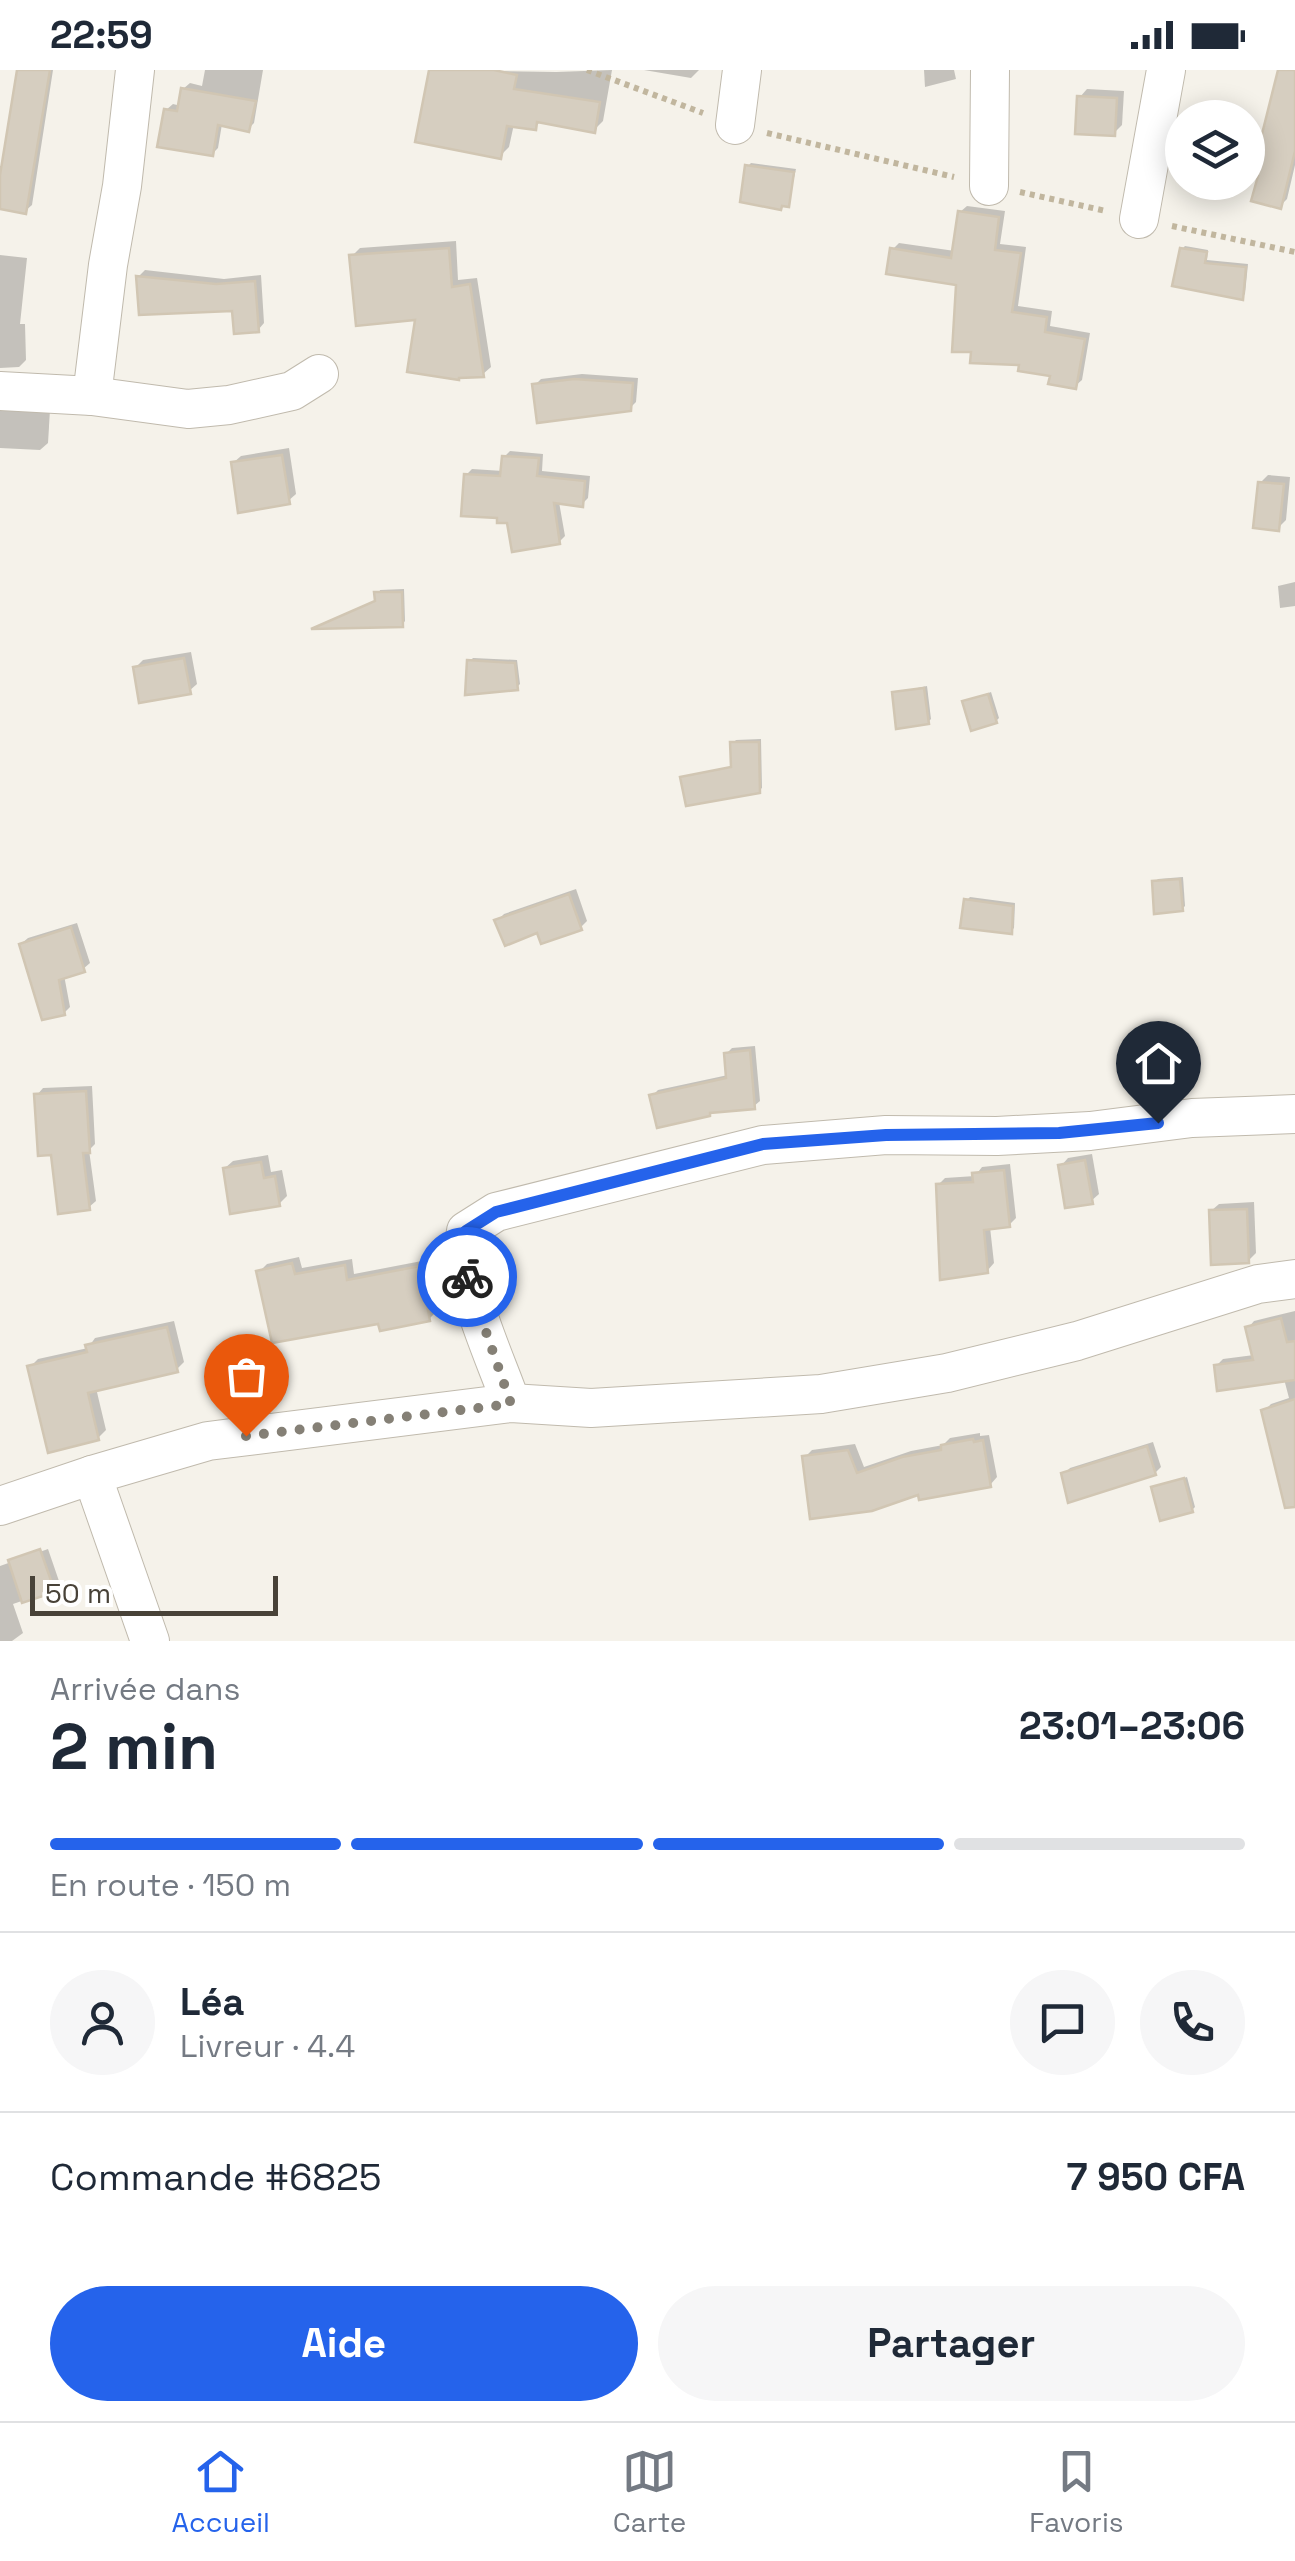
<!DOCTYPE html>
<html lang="fr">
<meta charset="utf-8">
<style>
:root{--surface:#fff;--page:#f6f6f7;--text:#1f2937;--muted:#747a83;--line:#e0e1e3;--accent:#2563eb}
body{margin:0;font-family:"Space Grotesk",sans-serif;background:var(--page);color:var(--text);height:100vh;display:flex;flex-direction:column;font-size:38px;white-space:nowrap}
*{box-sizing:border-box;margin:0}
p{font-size:32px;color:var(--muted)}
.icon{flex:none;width:55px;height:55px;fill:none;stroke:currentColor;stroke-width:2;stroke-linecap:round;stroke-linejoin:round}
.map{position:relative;height:1571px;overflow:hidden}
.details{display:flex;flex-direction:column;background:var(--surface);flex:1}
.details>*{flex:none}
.buttons{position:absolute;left:1165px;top:30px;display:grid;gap:20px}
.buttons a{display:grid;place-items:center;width:100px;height:100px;border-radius:50%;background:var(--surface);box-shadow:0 5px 25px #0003;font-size:50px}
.scale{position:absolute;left:30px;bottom:25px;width:248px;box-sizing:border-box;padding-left:10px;border:5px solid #484238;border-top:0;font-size:28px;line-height:35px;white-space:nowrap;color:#484238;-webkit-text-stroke:8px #fff;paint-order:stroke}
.pin{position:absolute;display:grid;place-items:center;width:85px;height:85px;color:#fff;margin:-102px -42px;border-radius:50% 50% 50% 0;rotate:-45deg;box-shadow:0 0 10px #0007}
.pin .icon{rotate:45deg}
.courier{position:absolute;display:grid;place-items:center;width:100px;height:100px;margin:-50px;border:8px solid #2563eb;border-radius:50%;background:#fff;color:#222;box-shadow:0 2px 12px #0007}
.summary em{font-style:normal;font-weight:800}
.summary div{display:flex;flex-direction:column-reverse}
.summary{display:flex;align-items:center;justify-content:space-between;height:170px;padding:0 50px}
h1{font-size:65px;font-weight:800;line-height:75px}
.bar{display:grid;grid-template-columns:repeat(4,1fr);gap:15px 10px;align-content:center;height:120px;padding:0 50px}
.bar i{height:12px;border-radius:8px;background:var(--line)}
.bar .current{background:var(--accent)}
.bar p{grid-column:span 4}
.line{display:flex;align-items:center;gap:25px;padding:0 50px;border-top:2px solid var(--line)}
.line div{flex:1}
.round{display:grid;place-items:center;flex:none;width:105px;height:105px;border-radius:52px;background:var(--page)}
.cta{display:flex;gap:20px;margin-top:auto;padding:20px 50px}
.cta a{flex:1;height:115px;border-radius:60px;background:var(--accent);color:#fff;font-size:40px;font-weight:800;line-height:115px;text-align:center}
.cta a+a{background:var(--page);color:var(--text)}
.status{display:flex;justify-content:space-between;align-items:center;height:70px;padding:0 50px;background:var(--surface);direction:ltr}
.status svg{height:28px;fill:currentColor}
.menu{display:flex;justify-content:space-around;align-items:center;height:140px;border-top:2px solid var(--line);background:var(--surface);font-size:28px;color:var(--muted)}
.menu a{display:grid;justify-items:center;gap:5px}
.menu .current{color:var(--accent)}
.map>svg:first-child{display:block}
.shadow{fill:#0003}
.building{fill:#d6cec0;stroke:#d1c6b3;stroke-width:2.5}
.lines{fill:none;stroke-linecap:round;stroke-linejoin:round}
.minor-casing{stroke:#c0baad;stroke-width:40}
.path{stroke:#c1b69e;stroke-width:6;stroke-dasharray:5 5;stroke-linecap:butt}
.minor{stroke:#fff;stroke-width:38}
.done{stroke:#858076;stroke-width:10;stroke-dasharray:0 18}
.route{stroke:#2563eb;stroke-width:12}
</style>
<div class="status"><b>22:59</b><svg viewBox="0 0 49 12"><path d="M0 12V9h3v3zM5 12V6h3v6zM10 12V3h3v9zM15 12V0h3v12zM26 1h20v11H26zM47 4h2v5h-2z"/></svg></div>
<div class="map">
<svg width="1295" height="1571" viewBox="0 0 1295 1571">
<rect width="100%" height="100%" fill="#f5f2ea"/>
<g class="shadow">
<path d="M17,0H53L32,135L25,141L0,137V96H4Z"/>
<path d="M205,0H263L254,53L248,59L222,54L218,78L212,84L166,40L173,34L181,36L183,19L190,13L202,16Z"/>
<path d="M432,0L556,2L612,0L603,51L594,60L541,51L535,57L514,54L509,77L500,86Z"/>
<path d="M644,0H699L691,8Z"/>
<path d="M924,0H954L956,9L925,17Z"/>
<path d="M1087,19L1124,21L1122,55L1114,63L1080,27Z"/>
<path d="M1248,60L1268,62L1295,77V95L1287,129L1280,136L1261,103L1248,102Z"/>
<path d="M751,93L796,99L788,134H783L748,96Z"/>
<path d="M967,136L1005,141L1000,174L1026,177L1018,236L1052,241L1050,256L1090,263L1082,310L1075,316L1021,293L958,212L893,179L899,173L955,181L960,142Z"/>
<path d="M456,171L458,210L477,208L491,297L483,304L352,186L360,178Z"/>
<path d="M1185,176L1208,180L1207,190L1248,194L1245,224L1242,227L1182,179Z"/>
<path d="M0,185L27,188L20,254H25L26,290L19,297L0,298Z"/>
<path d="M145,200L224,209L261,205L264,253L258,260L235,238L138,207Z"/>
<path d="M582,304L638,308L636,332L630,338L535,315L541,309Z"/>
<path d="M0,335L50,340L48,373L40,380L0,378Z"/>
<path d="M289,378L296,424L288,431L233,393L241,386Z"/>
<path d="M510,381L543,384L542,401L590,406L588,428L582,434L559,432L565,466L559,472L509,451L466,405L472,399L503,401L504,387Z"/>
<path d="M1268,405L1290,407L1286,450L1278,458L1260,413Z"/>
<path d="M1295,512V536L1280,538L1278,516Z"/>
<path d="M404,519L405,551L402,555L318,557L377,530L380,520Z"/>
<path d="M191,582L197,614L189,621L135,598L143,590Z"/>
<path d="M473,588L517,590L520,614L517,617L470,591Z"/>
<path d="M927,616L931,649L928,652L894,623Z"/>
<path d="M991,622L999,648L996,651L965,632Z"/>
<path d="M761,669L762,718L758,721L683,708L733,696V673L736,670Z"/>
<path d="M1183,807L1185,836L1182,839L1155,812L1158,809Z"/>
<path d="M576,819L587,851L580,858L497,851L504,844Z"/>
<path d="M970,827L1015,833L1014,858L1011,861L967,830Z"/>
<path d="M77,853L90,893L83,899L64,905L70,937L64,943L21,874L28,868Z"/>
<path d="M755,976L760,1031L754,1036L713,1040L709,1044L652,1026L658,1020L728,1005L726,984L732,978Z"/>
<path d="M92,1016L95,1074L89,1080L96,1131L89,1137L53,1083L37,1025L43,1018Z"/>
<path d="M1092,1084L1099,1124L1091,1131L1061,1096L1068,1088Z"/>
<path d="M268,1085L271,1102L282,1100L287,1126L279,1134L225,1098L233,1091Z"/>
<path d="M1010,1094L1016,1148L1009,1155L990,1157L994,1193L987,1201L938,1115L945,1108L975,1106L982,1097Z"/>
<path d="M1254,1132L1256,1183L1248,1191L1211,1141L1219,1134Z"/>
<path d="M299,1187L302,1198L352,1189L354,1204L427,1190L437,1241L429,1249L380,1251L259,1202L267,1194Z"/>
<path d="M1295,1241V1395L1264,1341L1271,1334L1289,1328L1284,1309L1216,1296L1223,1289L1254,1285L1248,1258L1254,1251Z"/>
<path d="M174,1251L184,1292L176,1300L96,1318L106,1360L98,1368L30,1297L38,1289L88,1278L95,1268Z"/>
<path d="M980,1363V1366L989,1365L997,1407L990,1415L920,1422L812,1446L805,1387L812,1380L855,1374L864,1397L911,1381L943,1375L950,1368Z"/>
<path d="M1153,1372L1161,1397L1155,1403L1064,1404L1070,1398Z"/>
<path d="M1187,1407L1195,1437L1192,1440L1154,1418Z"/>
<path d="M48,1479L60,1514L54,1520L13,1534L23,1563L12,1571H0V1496Z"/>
</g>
<g class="building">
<path d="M17,0H50L26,144L0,139V105Z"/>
<path d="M429,0H494L517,5L514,19L600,32L595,63L537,52L536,60L507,56L501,89L415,72Z"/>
<path d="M1278,0H1295V81L1281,139L1251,131L1258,106L1248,104V67L1261,68Z"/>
<path d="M181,18L256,31L249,62L218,55L213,86L157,77L164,39L177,41Z"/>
<path d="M1077,26L1117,28L1115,66L1075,64Z"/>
<path d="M745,95L794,102L789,137L782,136L781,140L740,132Z"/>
<path d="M958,141L999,147L995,180L1021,183L1012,242L1047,247L1045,262L1085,269L1076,319L1048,314L1050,306L1018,301L1019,295L970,293L971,282H952L956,215L886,204L890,178L951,188Z"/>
<path d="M449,178L452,217L470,214L484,307L459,308V310L407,302L415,250L356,256L349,185Z"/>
<path d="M1180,178L1207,182L1205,193L1246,197L1243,230L1172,216Z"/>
<path d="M136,206L216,214L255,211L259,262L234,264L232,241L139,245Z"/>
<path d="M574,309L633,313L631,341L537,353L532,314Z"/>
<path d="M282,385L290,434L238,443L231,392Z"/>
<path d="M502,386L539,388L537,406L585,411L583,437L554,433L560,474L512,482L507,453H497V448L461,446L464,404L500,406Z"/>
<path d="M1258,412L1284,414L1279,461L1253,458Z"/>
<path d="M374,522H402L403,557L311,559L375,531Z"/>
<path d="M184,588L191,624L139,633L133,597Z"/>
<path d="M467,590L515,593L518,620L465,625Z"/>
<path d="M924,618L929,654L896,659L892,622Z"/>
<path d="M988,624L997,653L971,661L962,631Z"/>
<path d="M730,672H759L760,723L686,736L680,707L731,697Z"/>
<path d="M1180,809L1183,841L1154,844L1152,811Z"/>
<path d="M569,824L582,860L541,874L537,863L505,876L494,850Z"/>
<path d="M964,829L1013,836L1012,864L960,858Z"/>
<path d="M71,857L85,902L59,910L65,945L42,950L19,874Z"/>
<path d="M750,980L755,1039L710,1043V1046L657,1058L649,1025L726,1008L724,983Z"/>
<path d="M86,1021L90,1083H83L90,1140L58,1144L51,1085L38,1086L34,1024Z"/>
<path d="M1085,1090L1093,1134L1065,1138L1058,1095Z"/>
<path d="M261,1092L264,1108L275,1106L280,1136L230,1144L223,1098Z"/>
<path d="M1004,1100L1010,1157L984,1160L988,1203L940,1210L936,1114L973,1112L972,1103Z"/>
<path d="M1247,1139L1249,1193L1211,1195L1209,1140Z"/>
<path d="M292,1193L295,1204L345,1195L347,1210L420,1196L430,1251L380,1261L378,1254L272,1273L256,1201Z"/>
<path d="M1281,1248L1287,1272L1295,1271V1310L1217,1321L1214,1295L1253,1290L1245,1257Z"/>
<path d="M167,1257L178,1302L88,1323L99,1370L48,1383L27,1296L87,1282L85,1275Z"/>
<path d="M1295,1329V1437L1285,1438L1261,1340Z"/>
<path d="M973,1369L974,1372L983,1370L991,1417L919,1430L918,1425L872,1441L810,1449L802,1386L848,1380L857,1403L902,1387L941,1380V1375Z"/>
<path d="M1147,1376L1156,1405L1068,1433L1061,1403Z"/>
<path d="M1184,1408L1193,1442L1160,1451L1151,1417Z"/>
<path d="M40,1479L55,1522L22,1533L8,1490Z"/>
</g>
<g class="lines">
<g class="minor-casing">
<g id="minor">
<path d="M735,55L742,0"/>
<path d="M989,116L990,0"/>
<path d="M1139,149L1166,0"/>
<path d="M0,321L92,326L188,339L229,335L292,321L319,304"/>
<path d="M92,326L108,195L122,116L135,0"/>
<path d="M511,1333C496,1289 455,1205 466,1161L496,1142L763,1075L886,1065L997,1066L1090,1061L1192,1048L1295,1044"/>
<path d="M92,1405L150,1571"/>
<path d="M0,1436L92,1405L208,1371L511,1333L591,1338L821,1324L947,1303L1077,1271L1258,1214L1295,1209"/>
</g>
</g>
<g class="path">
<path d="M587,0L703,43"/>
<path d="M767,63L954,107"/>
<path d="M1020,122L1106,141"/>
<path d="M1172,156L1295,182"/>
</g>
<use href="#minor" class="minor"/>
</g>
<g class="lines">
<path class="done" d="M246,1366L511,1334L467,1207"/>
<path class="route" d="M467,1207L462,1179L466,1161L496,1142L763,1074L886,1065L1059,1063L1158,1053"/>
</g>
</svg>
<div class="buttons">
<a><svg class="icon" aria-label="layers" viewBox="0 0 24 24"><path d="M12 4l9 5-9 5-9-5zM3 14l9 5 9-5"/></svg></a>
</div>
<div class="scale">50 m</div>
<div class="pin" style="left:246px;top:1366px;background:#ea580c"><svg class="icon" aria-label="bag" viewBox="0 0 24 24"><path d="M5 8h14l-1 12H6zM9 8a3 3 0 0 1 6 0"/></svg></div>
<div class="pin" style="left:1158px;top:1053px;background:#1f2937"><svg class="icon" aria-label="home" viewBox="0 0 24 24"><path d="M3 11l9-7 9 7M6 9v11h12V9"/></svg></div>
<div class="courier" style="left:467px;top:1207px"><svg class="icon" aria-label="bike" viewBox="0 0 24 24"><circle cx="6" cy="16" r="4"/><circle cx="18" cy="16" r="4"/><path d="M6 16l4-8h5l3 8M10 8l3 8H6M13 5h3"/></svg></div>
</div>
<section class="details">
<div class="summary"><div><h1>2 min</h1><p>Arrivée dans</p></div><em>23:01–23:06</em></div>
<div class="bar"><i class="current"></i><i class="current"></i><i class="current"></i><i></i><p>En route · 150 m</p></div>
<div class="line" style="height:180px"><a class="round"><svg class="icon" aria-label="person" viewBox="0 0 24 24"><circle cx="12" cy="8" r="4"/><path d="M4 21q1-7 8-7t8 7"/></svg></a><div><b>Léa</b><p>Livreur · 4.4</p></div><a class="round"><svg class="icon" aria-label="chat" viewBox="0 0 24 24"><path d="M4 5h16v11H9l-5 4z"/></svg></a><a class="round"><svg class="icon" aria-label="phone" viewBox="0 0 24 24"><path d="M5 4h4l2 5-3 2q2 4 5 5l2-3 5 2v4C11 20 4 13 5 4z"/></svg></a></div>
<div class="line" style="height:130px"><div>Commande #6825</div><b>7 950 CFA</b></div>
<div class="cta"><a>Aide</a><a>Partager</a></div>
</section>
<nav class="menu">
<a class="current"><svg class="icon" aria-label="home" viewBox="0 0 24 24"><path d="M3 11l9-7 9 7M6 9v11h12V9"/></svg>Accueil</a>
<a><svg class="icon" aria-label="map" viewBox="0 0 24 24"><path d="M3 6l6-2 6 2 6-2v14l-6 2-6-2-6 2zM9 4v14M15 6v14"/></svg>Carte</a>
<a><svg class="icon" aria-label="saved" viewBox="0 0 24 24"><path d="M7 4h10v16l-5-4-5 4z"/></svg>Favoris</a>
</nav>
